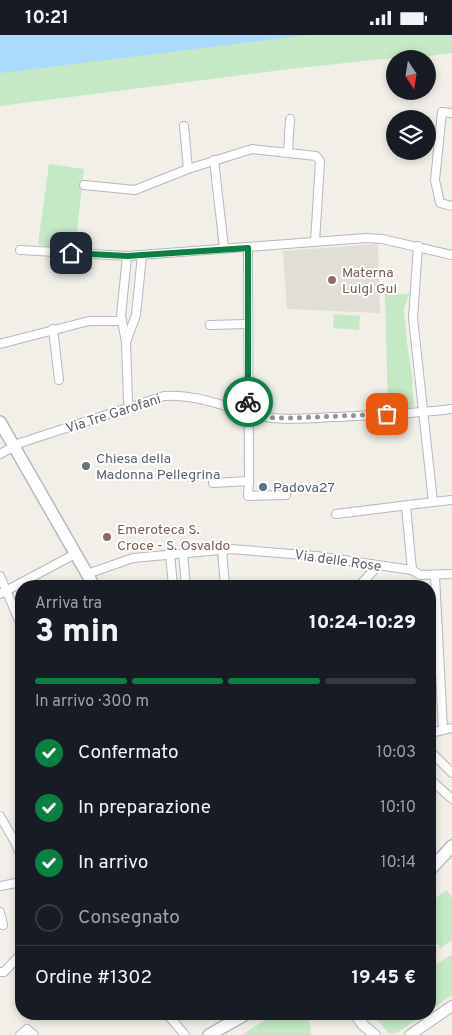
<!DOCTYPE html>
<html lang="it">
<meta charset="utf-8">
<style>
:root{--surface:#171b24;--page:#20242c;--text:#f1f3f6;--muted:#9ea1a6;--line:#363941;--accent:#0b8043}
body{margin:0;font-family:Overpass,sans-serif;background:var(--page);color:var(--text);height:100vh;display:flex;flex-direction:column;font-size:19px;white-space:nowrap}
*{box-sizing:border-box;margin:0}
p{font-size:16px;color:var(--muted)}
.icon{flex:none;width:28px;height:28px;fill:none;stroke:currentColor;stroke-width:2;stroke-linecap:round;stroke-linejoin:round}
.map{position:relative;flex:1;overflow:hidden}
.details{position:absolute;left:15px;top:545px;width:421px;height:440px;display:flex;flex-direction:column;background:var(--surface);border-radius:20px;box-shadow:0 2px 8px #0003}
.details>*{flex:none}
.needle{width:32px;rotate:168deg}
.fabs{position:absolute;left:386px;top:15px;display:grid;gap:10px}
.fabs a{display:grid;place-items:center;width:50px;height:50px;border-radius:50%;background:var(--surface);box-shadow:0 2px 8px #0003;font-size:25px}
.pin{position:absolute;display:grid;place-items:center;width:42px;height:42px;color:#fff;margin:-21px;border-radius:10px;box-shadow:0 2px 8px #0006}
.courier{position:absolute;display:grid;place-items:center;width:50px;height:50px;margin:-25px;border:4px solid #0b8043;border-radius:50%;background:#fff;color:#222;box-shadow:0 1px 6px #0007}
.summary em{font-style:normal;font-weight:800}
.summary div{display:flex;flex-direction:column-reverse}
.summary{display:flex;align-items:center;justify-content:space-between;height:85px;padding:0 20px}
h1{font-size:32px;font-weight:800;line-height:38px}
.bar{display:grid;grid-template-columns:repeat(4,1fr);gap:8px 5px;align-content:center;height:60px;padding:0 20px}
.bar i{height:6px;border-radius:4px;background:var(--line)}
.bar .active{background:var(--accent)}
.bar p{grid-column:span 4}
.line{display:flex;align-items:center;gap:12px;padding:0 20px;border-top:1px solid var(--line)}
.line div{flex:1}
ol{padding:0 20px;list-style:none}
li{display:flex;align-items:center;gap:15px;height:55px}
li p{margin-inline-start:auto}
li .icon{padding:5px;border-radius:50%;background:var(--accent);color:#fff;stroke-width:4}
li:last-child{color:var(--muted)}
li i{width:28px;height:28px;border:2px solid var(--line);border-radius:50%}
.status{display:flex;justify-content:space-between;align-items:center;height:35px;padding:0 25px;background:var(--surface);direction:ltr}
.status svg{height:14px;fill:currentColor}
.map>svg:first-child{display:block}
.education{fill:#e1ded6}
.green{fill:#c5e8c5}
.water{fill:#aadaff}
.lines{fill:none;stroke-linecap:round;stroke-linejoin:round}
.minor-casing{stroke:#b5b8bc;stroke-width:10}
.tertiary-casing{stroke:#b5b8bc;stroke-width:12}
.secondary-casing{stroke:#b6babf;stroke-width:14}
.minor{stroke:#fff;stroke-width:8}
.tertiary{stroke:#fff;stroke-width:10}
.secondary{stroke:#fff;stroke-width:11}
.done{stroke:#929495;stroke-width:5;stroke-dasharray:0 9}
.route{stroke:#0b8043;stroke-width:6}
.education-dot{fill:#8d6e63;stroke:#fff;stroke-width:2}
.worship-dot{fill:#6b7280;stroke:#fff;stroke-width:2}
.service-dot{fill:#5c6f8a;stroke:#fff;stroke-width:2}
.labels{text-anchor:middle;stroke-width:4;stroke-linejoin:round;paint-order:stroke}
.education-label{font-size:14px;fill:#785e54;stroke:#fff;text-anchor:start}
.street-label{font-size:14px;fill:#5f6368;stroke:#fff}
.worship-label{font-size:14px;fill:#5b616d;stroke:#fff;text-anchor:start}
.service-label{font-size:14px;fill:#4e5e75;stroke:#fff;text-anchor:start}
</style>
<div class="status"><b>10:21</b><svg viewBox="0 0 49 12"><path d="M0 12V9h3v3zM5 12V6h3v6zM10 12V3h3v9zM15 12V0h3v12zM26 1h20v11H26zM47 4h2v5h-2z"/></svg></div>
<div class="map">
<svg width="452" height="1000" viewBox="0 0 452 1000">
<rect width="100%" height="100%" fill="#f1efe8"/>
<path class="education" d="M378,209L380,278L287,274L283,216Z"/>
<g class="green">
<path d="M0,0H452V18L413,23L382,24L289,34L0,71Z"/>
<path d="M49,129L84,134L75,214L38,210Z"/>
<path d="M385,259H409L404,274L407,308L413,347L412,350L414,371L410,374L388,376Z"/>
<path d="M334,279L360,281L359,295L333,293Z"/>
<path d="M446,855L452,862V905L441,913L430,899V868Z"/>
<path d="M452,919V960L430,975V934Z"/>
<path d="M274,979H302L310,988L311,1000H242Z"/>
<path d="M373,979H425L398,997L389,999Z"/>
</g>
<path class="water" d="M0,0H307L0,38Z"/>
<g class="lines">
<g class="minor-casing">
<g id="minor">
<path d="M452,78L442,77L435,145L440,168L452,171"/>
<path d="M184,91L188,134"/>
<path d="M288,117L290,84"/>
<path d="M214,125L224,213"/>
<path d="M84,150L135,155L188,134L252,114L316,121L320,126L315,207"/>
<path d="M20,215L127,221L366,203L382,204L452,220"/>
<path d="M127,221L121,281L126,307L128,366L130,372"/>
<path d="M210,290L247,289"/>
<path d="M53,294L59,345"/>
<path d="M126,307L136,280L142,220"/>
<path d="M0,309L89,286H122"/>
<path d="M0,419L20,408L164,361C201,358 235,377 272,383C292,385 313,383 333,382C373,380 413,379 452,374"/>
<path d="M249,446L248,461L286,460"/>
<path d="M213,448L249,446L248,213"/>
<path d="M433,467L452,465"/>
<path d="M406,471L412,535"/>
<path d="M336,479L433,467L413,283L418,211"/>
<path d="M222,515L225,551"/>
<path d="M183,518L186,551"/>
<path d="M170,519L173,551"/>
<path d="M87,539L133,523L231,514L316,521L412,535L420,540L452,539"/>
<path d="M0,541L21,590"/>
<path d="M435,541L443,695"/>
<path d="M359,551L378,531"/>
<path d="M0,559L75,519"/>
<path d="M430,698L452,693"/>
<path d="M432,718L452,738"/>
<path d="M430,749L433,747L452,764"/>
<path d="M0,781L15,807L21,821"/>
<path d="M0,851L21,847"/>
<path d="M0,877L3,890"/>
<path d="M0,937H4L21,919"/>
<path d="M167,979L185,1000"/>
<path d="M20,1000L27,994L34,1000"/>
</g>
</g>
<g class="tertiary-casing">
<g id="tertiary">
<path d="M355,979L363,990L375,1000"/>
<path d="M410,1000L452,971"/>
</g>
</g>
<g class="secondary-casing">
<g id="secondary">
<path d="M0,387L94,551"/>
<path d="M430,835L452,811"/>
<path d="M209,1000L246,979"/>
</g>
</g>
<use href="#minor" class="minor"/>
<use href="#tertiary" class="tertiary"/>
<use href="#secondary" class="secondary"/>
</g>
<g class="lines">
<path class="done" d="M248,367V378L274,383H291L387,379"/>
<path class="route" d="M71,218L127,221L248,213V367"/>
</g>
<g class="education-dot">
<circle cx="332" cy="245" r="5"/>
<circle cx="107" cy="502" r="5"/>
</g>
<circle class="worship-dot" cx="86" cy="431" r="5"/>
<circle class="service-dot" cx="263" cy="452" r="5"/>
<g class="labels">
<g class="education-label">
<text x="342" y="242">Materna<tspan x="342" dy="16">Luigi Gui</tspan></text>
<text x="117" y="499">Emeroteca S.<tspan x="117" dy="16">Croce - S. Osvaldo</tspan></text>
</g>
<g class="street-label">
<text transform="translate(113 378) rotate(-18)" y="5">Via Tre Garofani</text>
<text transform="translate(338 525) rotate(8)" y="5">Via delle Rose</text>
</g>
<g class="worship-label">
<text x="96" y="428">Chiesa della<tspan x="96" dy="16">Madonna Pellegrina</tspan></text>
</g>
<g class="service-label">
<text x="273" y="457">Padova27</text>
</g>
</g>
</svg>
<div class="fabs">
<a><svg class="needle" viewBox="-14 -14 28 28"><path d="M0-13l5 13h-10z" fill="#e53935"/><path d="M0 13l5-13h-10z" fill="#9ea1a6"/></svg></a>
<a><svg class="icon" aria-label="layers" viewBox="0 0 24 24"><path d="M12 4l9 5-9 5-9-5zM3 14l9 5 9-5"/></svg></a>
</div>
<div class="pin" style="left:387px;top:379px;background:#ea580c"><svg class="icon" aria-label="bag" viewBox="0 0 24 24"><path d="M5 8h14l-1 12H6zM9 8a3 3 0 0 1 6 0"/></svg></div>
<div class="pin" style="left:71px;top:218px;background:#1f2937"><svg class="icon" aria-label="home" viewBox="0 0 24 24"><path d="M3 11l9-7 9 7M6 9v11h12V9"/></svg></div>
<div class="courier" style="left:248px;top:367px"><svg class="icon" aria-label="bike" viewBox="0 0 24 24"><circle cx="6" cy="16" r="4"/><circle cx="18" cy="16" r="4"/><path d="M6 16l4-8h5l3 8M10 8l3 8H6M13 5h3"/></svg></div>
<section class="details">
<div class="summary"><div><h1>3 min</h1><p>Arriva tra</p></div><em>10:24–10:29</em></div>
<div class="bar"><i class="active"></i><i class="active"></i><i class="active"></i><i></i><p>In arrivo · 300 m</p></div>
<ol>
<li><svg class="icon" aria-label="check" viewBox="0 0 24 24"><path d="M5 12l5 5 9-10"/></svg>Confermato<p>10:03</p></li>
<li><svg class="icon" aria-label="check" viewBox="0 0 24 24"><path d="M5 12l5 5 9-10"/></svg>In preparazione<p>10:10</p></li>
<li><svg class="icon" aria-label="check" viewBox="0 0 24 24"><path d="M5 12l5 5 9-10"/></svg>In arrivo<p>10:14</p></li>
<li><i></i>Consegnato</li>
</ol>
<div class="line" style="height:65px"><div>Ordine #1302</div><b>19.45 €</b></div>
</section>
</div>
